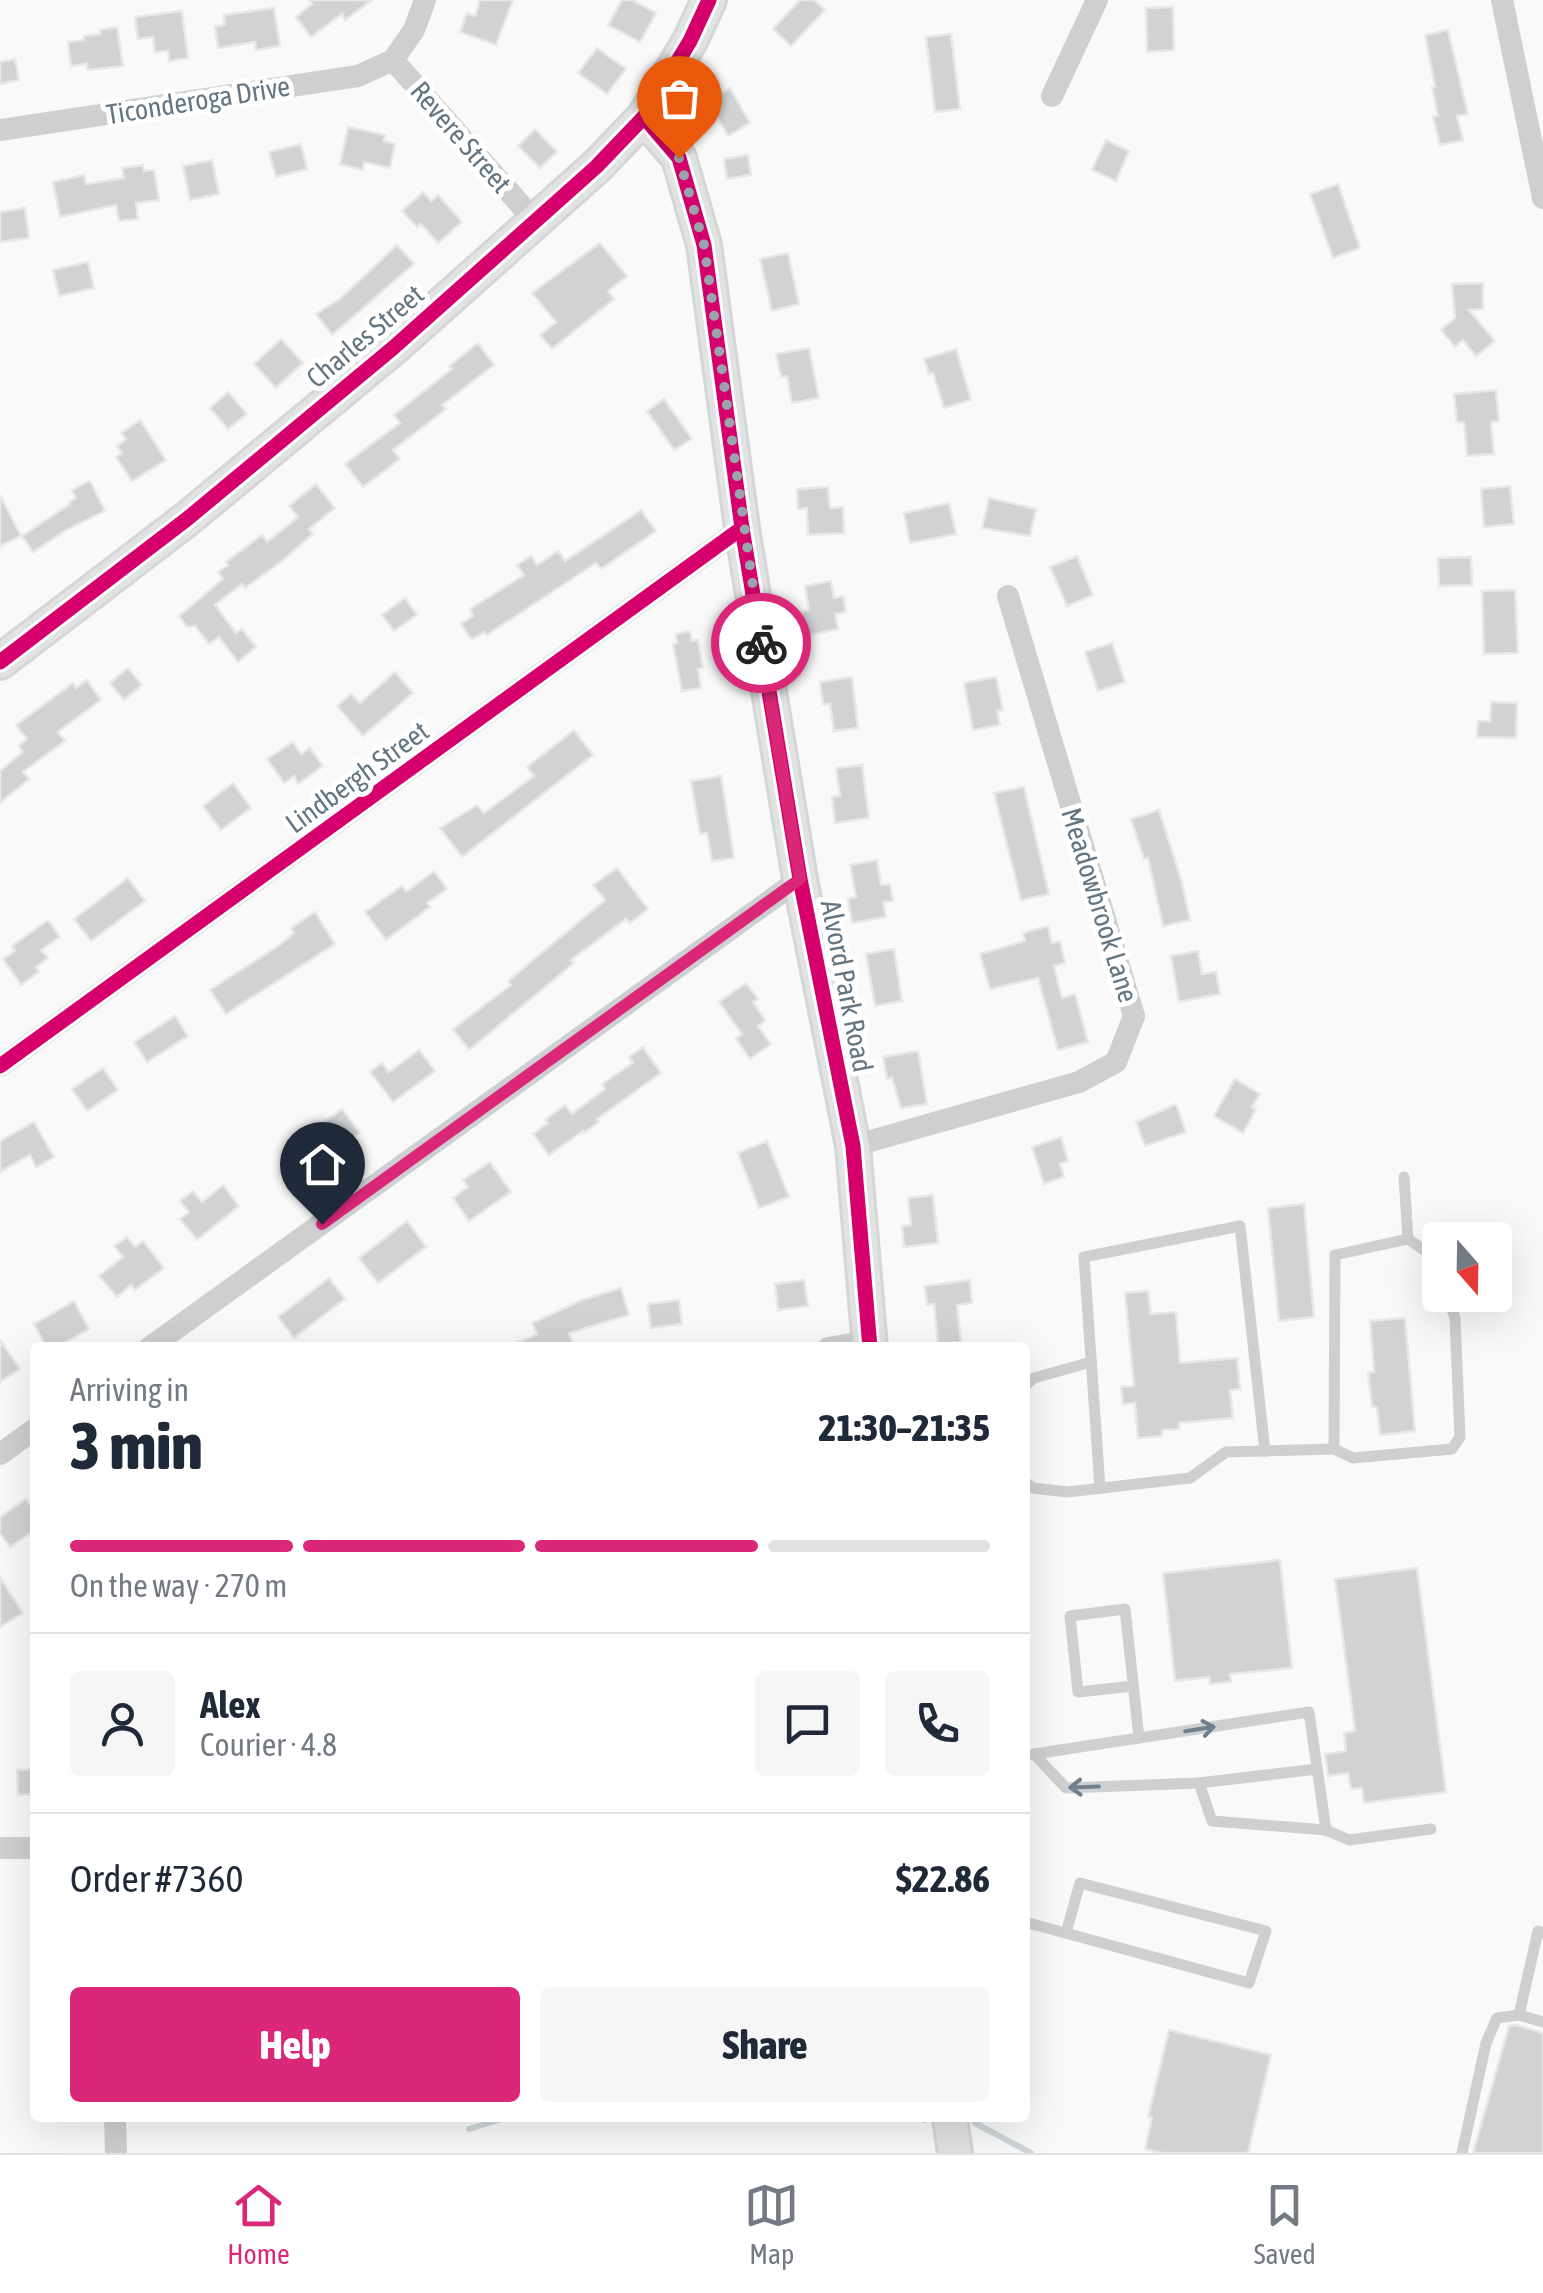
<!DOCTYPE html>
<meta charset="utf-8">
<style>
:root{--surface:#fff;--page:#f6f6f7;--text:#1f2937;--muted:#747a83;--line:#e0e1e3;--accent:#db2777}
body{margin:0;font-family:"Asap Condensed",sans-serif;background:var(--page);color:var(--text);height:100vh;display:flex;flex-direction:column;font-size:38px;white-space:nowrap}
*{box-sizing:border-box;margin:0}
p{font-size:32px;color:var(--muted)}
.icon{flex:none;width:55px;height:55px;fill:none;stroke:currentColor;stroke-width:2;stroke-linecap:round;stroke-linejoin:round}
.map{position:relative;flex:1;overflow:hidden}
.side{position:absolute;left:30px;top:1342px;width:1000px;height:780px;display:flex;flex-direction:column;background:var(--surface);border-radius:10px;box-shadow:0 10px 40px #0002}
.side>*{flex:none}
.needle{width:65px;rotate:160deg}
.buttons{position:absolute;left:1422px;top:1222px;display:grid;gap:20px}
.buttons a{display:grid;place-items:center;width:90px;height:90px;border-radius:10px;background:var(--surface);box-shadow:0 10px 40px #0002;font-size:50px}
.pin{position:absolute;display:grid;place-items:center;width:85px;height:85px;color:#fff;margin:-102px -42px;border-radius:50% 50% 50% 0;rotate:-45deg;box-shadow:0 0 10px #0007}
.pin .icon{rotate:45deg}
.courier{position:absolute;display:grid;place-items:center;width:100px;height:100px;margin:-50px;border:8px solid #db2777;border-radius:50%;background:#fff;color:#222;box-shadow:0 2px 12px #0007}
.headline em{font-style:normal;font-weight:800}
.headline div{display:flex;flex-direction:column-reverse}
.headline{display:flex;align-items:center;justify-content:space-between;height:170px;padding:0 40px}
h1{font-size:65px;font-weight:800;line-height:75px}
.bar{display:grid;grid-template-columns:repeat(4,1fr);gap:15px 10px;align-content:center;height:120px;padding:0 40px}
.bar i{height:12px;border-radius:8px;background:var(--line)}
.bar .on{background:var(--accent)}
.bar p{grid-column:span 4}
.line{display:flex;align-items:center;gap:25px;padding:0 40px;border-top:2px solid var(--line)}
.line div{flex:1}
.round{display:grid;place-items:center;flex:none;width:105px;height:105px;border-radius:10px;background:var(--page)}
.cta{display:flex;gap:20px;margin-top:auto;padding:20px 40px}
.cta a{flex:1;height:115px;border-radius:10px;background:var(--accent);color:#fff;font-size:40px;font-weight:800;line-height:115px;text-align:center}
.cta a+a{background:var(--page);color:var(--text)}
.dock{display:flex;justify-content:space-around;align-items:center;height:140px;border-top:2px solid var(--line);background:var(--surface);font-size:28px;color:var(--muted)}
.dock a{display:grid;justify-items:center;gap:5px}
.dock .on{color:var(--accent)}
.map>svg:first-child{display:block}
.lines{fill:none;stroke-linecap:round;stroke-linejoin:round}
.stream{stroke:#ced6d9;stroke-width:6}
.building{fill:#d0d2d3;stroke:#e8e8e8;stroke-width:2.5}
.secondary-casing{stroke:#d5d6d7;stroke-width:38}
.lane{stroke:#cecfd0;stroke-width:11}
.street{stroke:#cecfd0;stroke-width:22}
.secondary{stroke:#e1e2e2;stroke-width:32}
.cycleway-casing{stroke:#fff;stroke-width:21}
.cycleway{stroke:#d6006c;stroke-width:15}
.oneway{stroke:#707f8b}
.done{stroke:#99a4ac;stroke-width:10;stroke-dasharray:0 18}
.route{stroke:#db2777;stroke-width:12}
.labels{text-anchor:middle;stroke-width:10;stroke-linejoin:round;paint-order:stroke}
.street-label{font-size:28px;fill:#657683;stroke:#fff}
</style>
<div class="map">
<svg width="1543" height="2153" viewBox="0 0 1543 2153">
<rect width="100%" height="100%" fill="#f9f9f9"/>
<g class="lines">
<g class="stream">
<path d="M921,2118L925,2120"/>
<path d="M975,2123L1031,2153"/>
<path d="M469,2129L505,2118"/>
</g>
</g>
<g class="building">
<path d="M309,0H372L345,20L342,14L311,37L296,17L312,4Z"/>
<path d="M480,0H513L496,45L460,32L467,13L475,16Z"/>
<path d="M622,0H632L656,13L640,42L608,25Z"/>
<path d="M800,0H814L825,10L791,46L773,29Z"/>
<path d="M1173,7L1174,50L1147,52L1146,8Z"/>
<path d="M274,8L280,46L256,50L255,42L218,48L215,26L225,25L224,15Z"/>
<path d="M182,11L188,58L169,61L168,51L155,52L153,37L138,39L135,17Z"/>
<path d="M117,27L123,66L88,70L87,64L71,66L68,42L84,40V36L101,34L100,30Z"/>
<path d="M1448,30L1468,114L1457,116L1463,140L1440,145L1433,117L1438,116L1432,87H1435L1425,35Z"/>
<path d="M951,34L960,109L935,112L926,37Z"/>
<path d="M597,48L626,69L607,94L578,73Z"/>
<path d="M15,59L19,80L0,84V62Z"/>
<path d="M730,88L750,123L728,136L708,101Z"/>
<path d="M348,127L385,135L384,141L395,144L390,168L364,162L363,170L340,164Z"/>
<path d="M535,129L557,152L540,168L518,146Z"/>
<path d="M1106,140L1129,151L1116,181L1092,170Z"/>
<path d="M301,144L307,169L276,177L269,152Z"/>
<path d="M748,155L751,175L727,179L724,159Z"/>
<path d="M212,160L219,194L190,200L183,166Z"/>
<path d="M143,165L144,171L154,170L159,200L136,203L138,219L119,221L116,205L60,217L53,182L84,175L86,184L124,178L122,168Z"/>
<path d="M1338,184L1360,248L1333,258L1310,194Z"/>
<path d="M423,192L431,201L438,195L462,222L438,243L421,224L417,227L402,211Z"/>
<path d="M25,208L29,238L0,242V212Z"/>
<path d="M600,243L627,276L608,291L614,299L552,349L540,335L556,322L532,293Z"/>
<path d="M397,245L414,264L332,335L316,314L341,298Z"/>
<path d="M788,253L799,304L772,311L760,259Z"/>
<path d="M88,262L94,288L59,296L53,270Z"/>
<path d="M1483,283V309L1469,310L1495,341L1476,356L1463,340L1455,347L1441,330L1455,318L1452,284Z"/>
<path d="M281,339L303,363L276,388L254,364Z"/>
<path d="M478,343L494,365L442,405L446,409L393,450L400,459L363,487L345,464L400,423L394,415L452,369L449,366Z"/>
<path d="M809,348L819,398L792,403L787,376L781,377L776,354Z"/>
<path d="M956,349L971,400L944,408L933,373L929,374L924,359Z"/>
<path d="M1496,390L1499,421L1491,422L1494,454L1467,456L1464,422H1457L1454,394Z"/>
<path d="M228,392L247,414L228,429L210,408Z"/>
<path d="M664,399L692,439L674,450L647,411Z"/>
<path d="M140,420L166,460L132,481L116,457L122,454L117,446L126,439L121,433Z"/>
<path d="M90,481L105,511L68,529L33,552L22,536L70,504L69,502L76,498L72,490Z"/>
<path d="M316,484L335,508L309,529L313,534L282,561L245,588L242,584L215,605L236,633L242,629L256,647L238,662L219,637L209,644L195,626L187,627L179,616L223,579L218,572L228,565L226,562L262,535L267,542L298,517L289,506Z"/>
<path d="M1510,486L1514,524L1484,527L1481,489Z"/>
<path d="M828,487L830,508L843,507L844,533L808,535L807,508L798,509L797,489Z"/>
<path d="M0,495L21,536L0,546Z"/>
<path d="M989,498L1036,509L1030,536L982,528Z"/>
<path d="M949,503L956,534L910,543L904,513Z"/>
<path d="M641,510L656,531L601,569L596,563L487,635L484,632L472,640L461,624L473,616L470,609L524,575L517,565L531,556L537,565L558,551L565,561Z"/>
<path d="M1077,556L1093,595L1067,606L1050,567Z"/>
<path d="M1471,557L1472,585L1439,586L1438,558Z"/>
<path d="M831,581L834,598L843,596L846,612L835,614L838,629L806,636L801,612L809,610L805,586Z"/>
<path d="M1515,590L1518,653L1484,654L1482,591Z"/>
<path d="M405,598L417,615L394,631L382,615Z"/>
<path d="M690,631L692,641L698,640L703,668L698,669L701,688L682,691L673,644L677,643L676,634Z"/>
<path d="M1112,643L1125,682L1098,691L1085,652Z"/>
<path d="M128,668L142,685L124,700L110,683Z"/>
<path d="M395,672L413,693L363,736L337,706L351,694L360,703Z"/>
<path d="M852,677L858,728L834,731L830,704H823L820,682Z"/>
<path d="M996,677L1003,710L997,711L1000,725L973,730L964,683Z"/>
<path d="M87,680L101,700L58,732L65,741L23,772L29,779L0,803V771L23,752L19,746L27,739L16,725L73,683L76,688Z"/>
<path d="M1491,702L1517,703L1516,738L1477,737L1478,721H1490Z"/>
<path d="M574,730L593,755L462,857L440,828L477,805L484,813L534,776L527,767Z"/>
<path d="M293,742L301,754L310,748L323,766L298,784L294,776L284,783L267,759Z"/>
<path d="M862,765L869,818L835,823L832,797L840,796L836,768Z"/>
<path d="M721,776L734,858L712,861L707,833L700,834L691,781Z"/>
<path d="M233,783L251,808L221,830L203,806Z"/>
<path d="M1024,787L1049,894L1021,900L994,793Z"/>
<path d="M1159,810L1181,879L1190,920L1163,926L1148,858L1144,859L1131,819Z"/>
<path d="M877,860L881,885L890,884L893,901L883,902L886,917L852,923L848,899L856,897L850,865Z"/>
<path d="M617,868L648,909L630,923L626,919L571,960L574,963L469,1050L453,1029L511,985L508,981L605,900L593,885Z"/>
<path d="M434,871L447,889L427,903L430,907L386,940L365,912L402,886L406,892Z"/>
<path d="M128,878L145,901L91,941L74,919Z"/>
<path d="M315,912L335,944L226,1014L210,990L278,946L294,933L291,928Z"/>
<path d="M48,920L60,937L41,950L48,958L36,967L39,972L21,985L3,959L15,951L12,946Z"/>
<path d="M1048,926L1052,943L1060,941L1065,963L1054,966L1062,998L1075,994L1088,1042L1058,1050L1038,978L990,989L980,954L1025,941L1023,933Z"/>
<path d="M894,949L902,1001L875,1006L866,954Z"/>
<path d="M1198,951L1202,974L1216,972L1220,994L1179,1002L1171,956Z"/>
<path d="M746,983L758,999L753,1002L765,1020L758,1026L771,1044L750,1059L736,1039L742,1034L719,1002Z"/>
<path d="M175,1016L188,1036L147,1062L134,1042Z"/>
<path d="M643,1047L661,1073L597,1119L599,1122L584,1133L583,1131L549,1155L533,1134L548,1123L545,1120L565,1105L572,1114L605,1089L602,1084L633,1063L629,1057Z"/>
<path d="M419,1050L435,1071L393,1102L370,1072L382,1063L389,1072Z"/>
<path d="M918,1051L927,1104L901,1108L892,1078L887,1079L883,1057Z"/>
<path d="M103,1068L118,1090L87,1111L72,1089Z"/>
<path d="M1235,1079L1260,1094L1252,1107L1256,1109L1243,1133L1214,1116Z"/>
<path d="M1176,1104L1186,1132L1145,1146L1136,1122Z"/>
<path d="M342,1109L360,1133L313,1163L297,1142Z"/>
<path d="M34,1122L54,1157L36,1167L30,1155L0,1172V1141Z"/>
<path d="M1061,1137L1068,1161L1060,1164L1064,1177L1044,1184L1032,1147Z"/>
<path d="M767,1141L789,1197L759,1208L738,1153Z"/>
<path d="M490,1162L511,1192L469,1221L453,1198L468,1187L463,1180Z"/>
<path d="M223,1185L239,1206L197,1240L180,1219L189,1212L180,1201L193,1191L202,1202Z"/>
<path d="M933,1195L938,1243L904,1247L902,1226L911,1225L908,1198Z"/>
<path d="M1304,1204L1314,1317L1279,1321L1268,1208Z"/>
<path d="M407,1221L426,1247L378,1283L359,1258Z"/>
<path d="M127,1237L135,1247L143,1241L164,1268L135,1290L131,1285L117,1297L99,1276L123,1257L114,1246Z"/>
<path d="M329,1278L345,1299L294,1338L278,1317Z"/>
<path d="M804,1280L808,1306L778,1310L775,1284Z"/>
<path d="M970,1280L972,1303L957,1305L961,1342L938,1344L934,1304L927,1305L925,1286Z"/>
<path d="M621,1288L629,1315L569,1333L575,1348H505L537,1334L532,1323L582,1300Z"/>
<path d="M1148,1291L1151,1314L1176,1312L1180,1363L1237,1358L1240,1389L1230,1390L1233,1418L1179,1423V1429L1162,1430V1436L1138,1438L1135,1403L1123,1404L1121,1387L1134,1386L1125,1293Z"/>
<path d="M679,1300L682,1324L651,1328L648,1304Z"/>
<path d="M74,1301L89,1329L55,1348H47L34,1324Z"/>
<path d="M1405,1318L1415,1431L1380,1435L1377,1407H1372L1368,1373L1374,1372L1370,1321Z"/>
<path d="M0,1340L20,1369L0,1382Z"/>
<path d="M26,1499L35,1511V1530L10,1547L0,1533V1517Z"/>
<path d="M1280,1560L1292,1668L1230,1674L1231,1682L1210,1684L1209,1677L1175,1681L1163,1573Z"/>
<path d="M1417,1568L1446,1792L1364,1803L1362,1788L1351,1789L1348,1773L1328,1776L1325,1754L1346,1751L1344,1733L1355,1731L1335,1579Z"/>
<path d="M0,1577L23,1613L0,1627Z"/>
<path d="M35,1769V1794L18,1795L17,1770Z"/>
<path d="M1516,2025L1543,2033V2153H1473L1509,2026Z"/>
<path d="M1169,2030L1271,2055L1248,2153H1161L1145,2149L1152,2118L1148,2117Z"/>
</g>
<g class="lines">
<g class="secondary-casing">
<g id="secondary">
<path d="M644,117L679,158L704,245L742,528L800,879L853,1146L870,1348"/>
<path d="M0,662L187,519L393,348L596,167L644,117L690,41L709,0"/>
<path d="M950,2118L955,2153"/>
</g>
</g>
<g class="lane">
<path d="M1404,1177L1408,1239L1434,1257L1440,1275"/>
<path d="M1025,1386L1034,1378L1091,1362"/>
<path d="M1334,1449L1335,1255L1408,1239"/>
<path d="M1025,1482L1033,1488L1067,1492L1190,1478L1226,1452L1334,1449L1353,1458L1452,1449L1460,1437L1455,1318L1447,1295"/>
<path d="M1100,1488L1084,1257L1240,1226L1265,1451"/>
<path d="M1133,1686L1078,1692L1070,1616L1125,1609L1139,1738"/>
<path d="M1025,1756L1034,1754L1309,1712L1326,1830L1212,1821L1199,1783L1066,1788L1034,1754"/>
<path d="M1199,1783L1317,1769"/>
<path d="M1326,1830L1349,1840L1431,1829"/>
<path d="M1025,1922L1249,1983L1266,1931L1080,1883L1066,1933"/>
<path d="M1543,1933L1538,1931L1519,2015L1543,2022"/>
<path d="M1462,2153L1486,2043L1497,2018L1519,2015"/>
</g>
<g class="street">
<path d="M1502,0L1543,198"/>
<path d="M393,60L534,220"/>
<path d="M393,60L414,30L425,0"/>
<path d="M1052,96L1097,0"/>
<path d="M0,130L358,76L393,60"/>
<path d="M0,1066L742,528"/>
<path d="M853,1146L1079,1082L1116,1062L1134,1016L1008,596"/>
<path d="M149,1348L800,879"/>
<path d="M828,1348L869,1341"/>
<path d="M0,1454L35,1429"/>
<path d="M0,1848H35"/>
<path d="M115,2118L116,2153"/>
</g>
<use href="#secondary" class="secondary"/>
<g class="cycleway-casing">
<g id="cycleway">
<path d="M644,117L679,158L704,245L742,528L800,879L853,1146L870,1348"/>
<path d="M0,662L187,519L393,348L596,167L644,117L690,41L709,0"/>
<path d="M0,1066L742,528"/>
</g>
</g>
<use href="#cycleway" class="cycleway"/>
</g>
<defs><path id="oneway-shaft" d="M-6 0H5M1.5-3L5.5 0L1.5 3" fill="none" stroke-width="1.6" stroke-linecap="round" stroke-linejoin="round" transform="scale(2.5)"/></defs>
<g class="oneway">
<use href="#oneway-shaft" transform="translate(1200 1729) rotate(-9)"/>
<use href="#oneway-shaft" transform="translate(1084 1787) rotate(178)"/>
</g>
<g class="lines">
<path class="done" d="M679,158L704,245L761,643"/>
<path class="route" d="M322,1224L800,879L761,643"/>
</g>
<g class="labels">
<g class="street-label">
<text transform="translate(198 100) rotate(-9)" y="10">Ticonderoga Drive</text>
<text transform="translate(461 137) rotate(49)" y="10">Revere Street</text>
<text transform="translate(365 336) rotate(-40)" y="10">Charles Street</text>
<text transform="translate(357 777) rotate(-36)" y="10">Lindbergh Street</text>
<text transform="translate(1100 905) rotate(73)" y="10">Meadowbrook Lane</text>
<text transform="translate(847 986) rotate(79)" y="10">Alvord Park Road</text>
</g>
</g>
</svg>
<div class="buttons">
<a><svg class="needle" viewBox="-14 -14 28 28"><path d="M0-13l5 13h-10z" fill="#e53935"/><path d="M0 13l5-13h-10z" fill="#747a83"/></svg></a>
</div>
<div class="pin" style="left:679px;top:158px;background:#ea580c"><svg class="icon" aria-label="bag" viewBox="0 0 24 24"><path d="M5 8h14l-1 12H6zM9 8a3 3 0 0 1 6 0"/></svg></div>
<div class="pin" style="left:322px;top:1224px;background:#1f2937"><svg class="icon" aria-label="home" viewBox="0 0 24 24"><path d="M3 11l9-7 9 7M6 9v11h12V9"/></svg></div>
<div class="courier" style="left:761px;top:643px"><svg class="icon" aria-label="bike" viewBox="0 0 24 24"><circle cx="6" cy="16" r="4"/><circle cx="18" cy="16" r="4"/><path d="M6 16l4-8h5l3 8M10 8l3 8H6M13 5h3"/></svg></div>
<section class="side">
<div class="headline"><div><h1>3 min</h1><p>Arriving in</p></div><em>21:30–21:35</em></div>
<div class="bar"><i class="on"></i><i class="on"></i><i class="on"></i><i></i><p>On the way · 270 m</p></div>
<div class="line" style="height:180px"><a class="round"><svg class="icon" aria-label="person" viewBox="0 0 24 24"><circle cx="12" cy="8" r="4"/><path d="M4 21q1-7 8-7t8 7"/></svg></a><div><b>Alex</b><p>Courier · 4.8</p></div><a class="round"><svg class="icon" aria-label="chat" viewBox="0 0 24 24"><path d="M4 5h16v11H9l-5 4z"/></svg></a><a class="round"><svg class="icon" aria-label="phone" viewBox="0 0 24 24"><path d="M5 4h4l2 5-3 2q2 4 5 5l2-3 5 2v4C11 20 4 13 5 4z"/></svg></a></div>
<div class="line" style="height:130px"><div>Order #7360</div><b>$22.86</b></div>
<div class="cta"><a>Help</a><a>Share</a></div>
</section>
</div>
<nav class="dock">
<a class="on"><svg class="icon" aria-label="home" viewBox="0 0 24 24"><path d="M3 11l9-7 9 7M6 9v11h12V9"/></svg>Home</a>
<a><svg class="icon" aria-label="map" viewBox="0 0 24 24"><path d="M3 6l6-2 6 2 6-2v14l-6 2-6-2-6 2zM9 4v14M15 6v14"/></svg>Map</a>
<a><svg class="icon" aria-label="saved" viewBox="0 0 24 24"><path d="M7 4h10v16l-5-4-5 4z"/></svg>Saved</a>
</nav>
